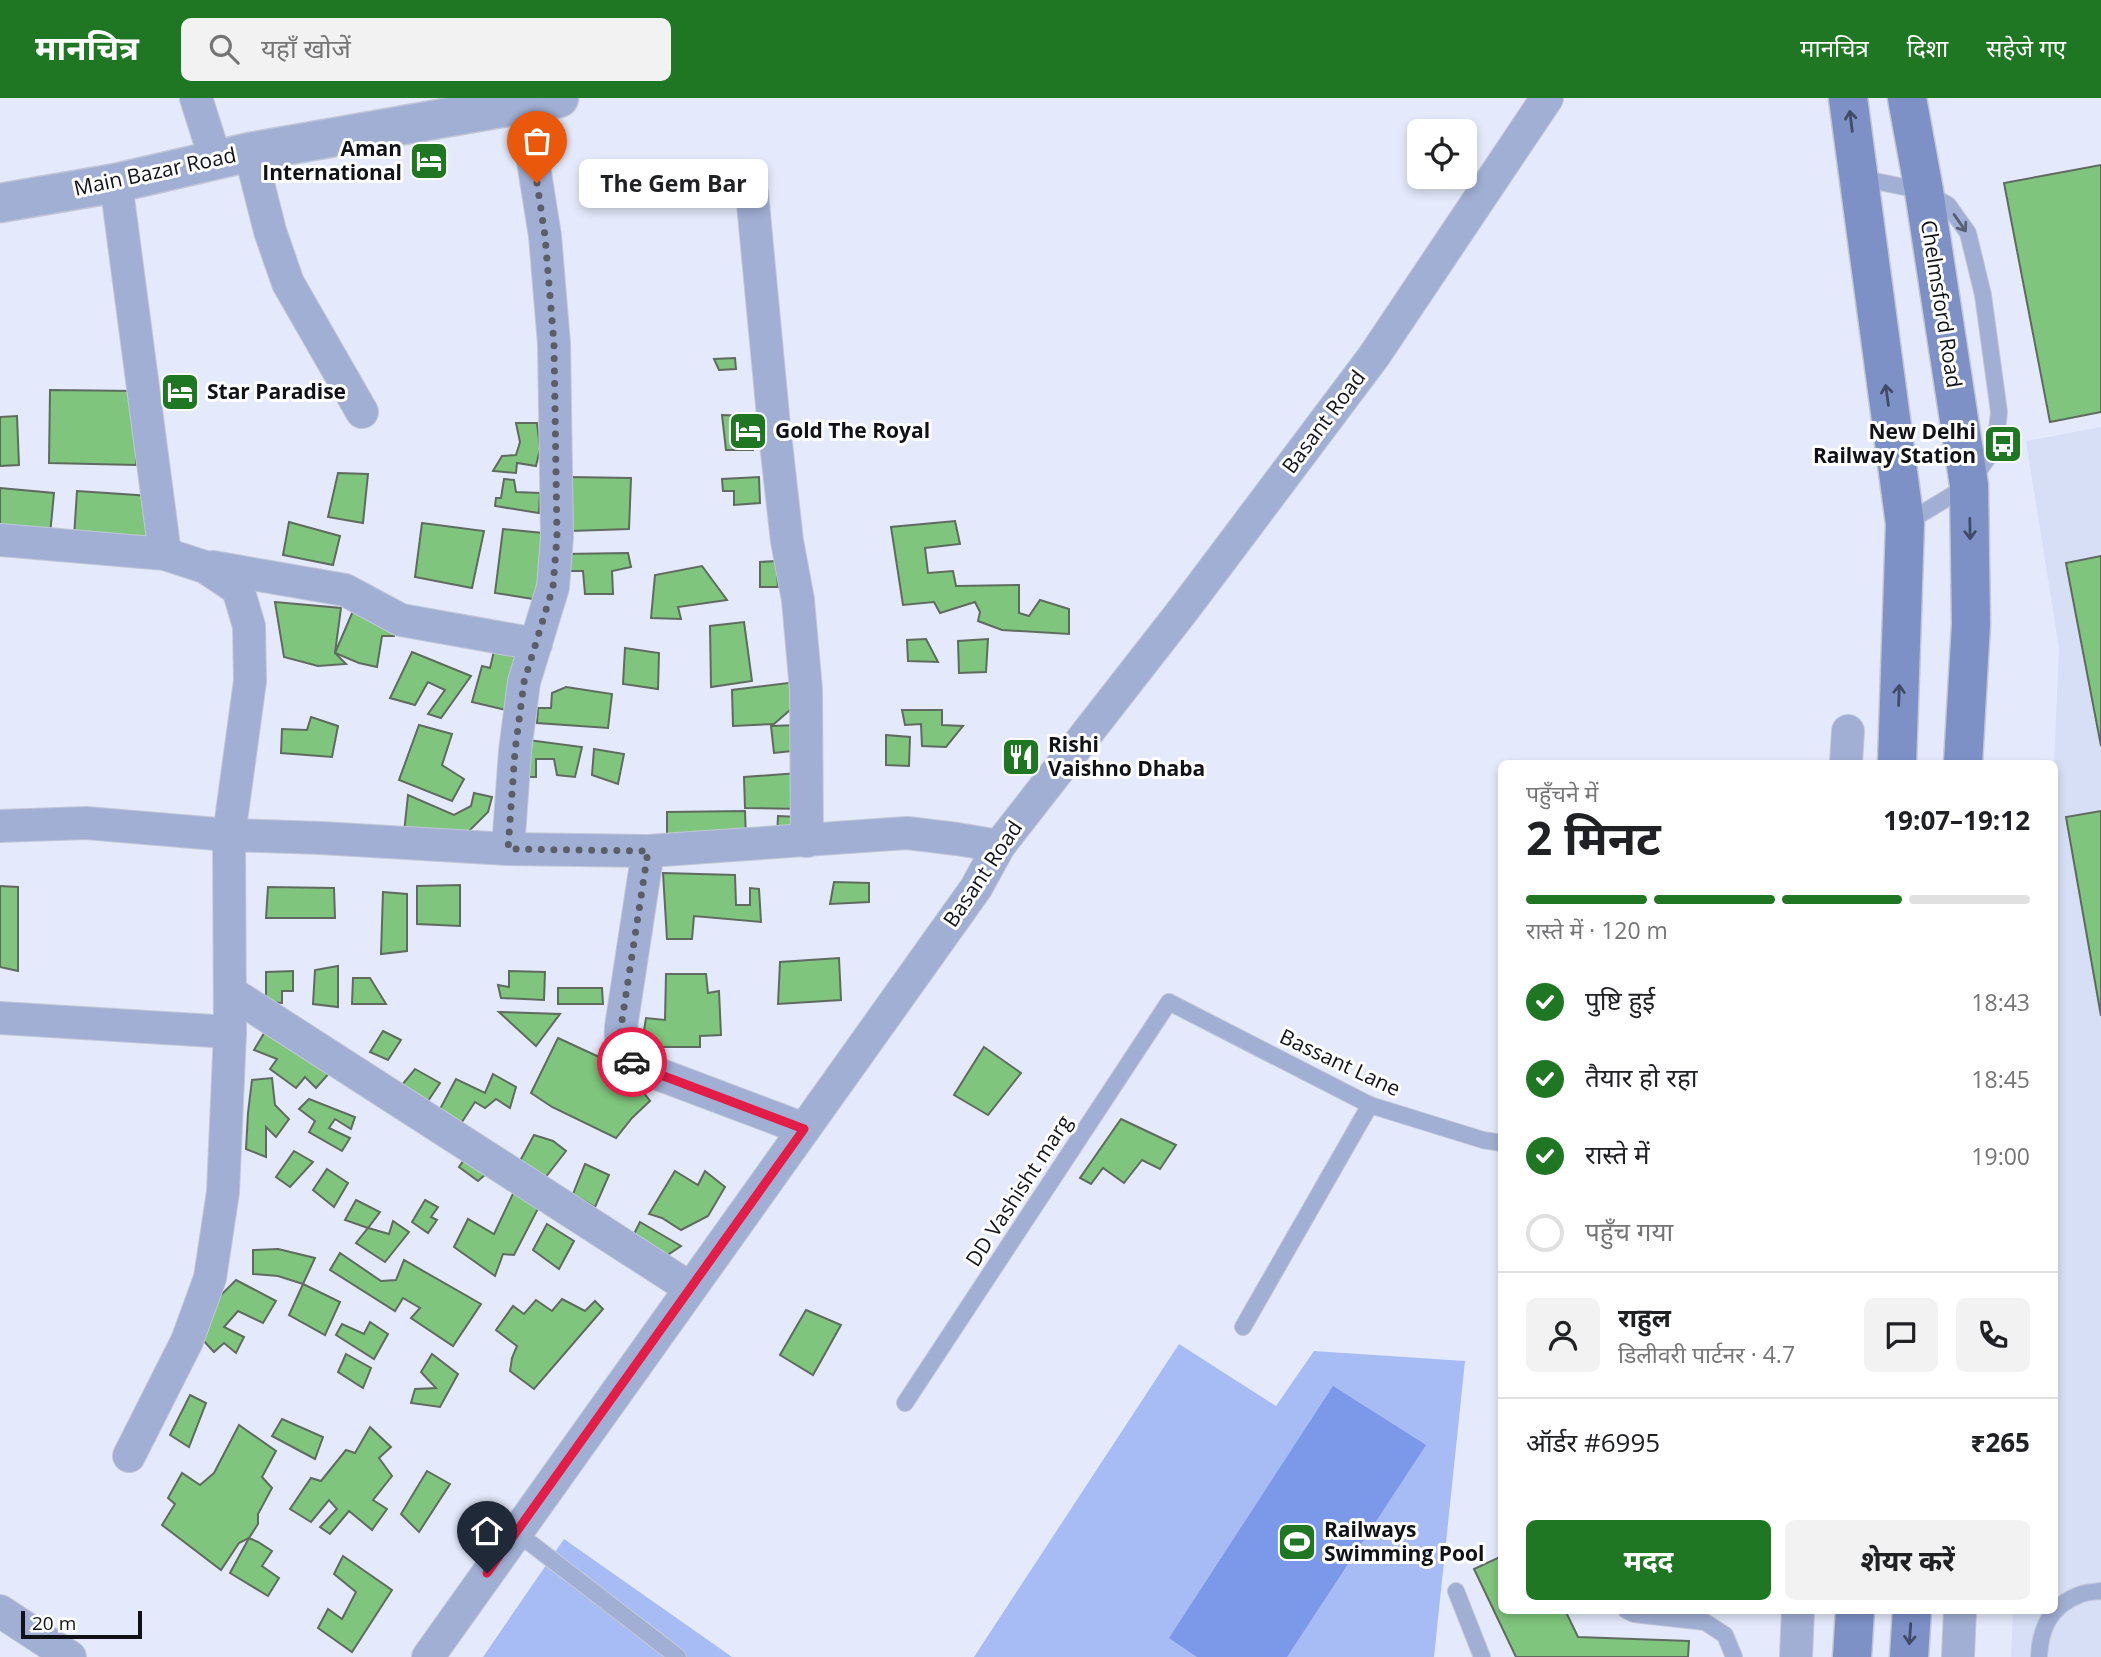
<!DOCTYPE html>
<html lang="hi">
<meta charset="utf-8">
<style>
:root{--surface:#fff;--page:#f2f2f2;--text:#202124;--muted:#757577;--line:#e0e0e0;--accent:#1f7623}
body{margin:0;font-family:"Open Sans","Noto Sans Devanagari",sans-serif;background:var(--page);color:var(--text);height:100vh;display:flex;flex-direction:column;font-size:26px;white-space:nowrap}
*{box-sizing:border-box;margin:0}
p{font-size:23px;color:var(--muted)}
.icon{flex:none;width:38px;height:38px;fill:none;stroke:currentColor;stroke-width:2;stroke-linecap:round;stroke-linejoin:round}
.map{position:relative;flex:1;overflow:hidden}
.details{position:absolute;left:1498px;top:662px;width:560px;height:854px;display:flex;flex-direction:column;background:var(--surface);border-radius:10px;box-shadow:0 4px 10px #0003}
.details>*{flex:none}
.fabs{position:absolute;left:1407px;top:21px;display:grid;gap:14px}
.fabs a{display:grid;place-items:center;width:70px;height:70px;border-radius:10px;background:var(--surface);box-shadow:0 4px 10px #0003;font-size:35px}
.scale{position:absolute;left:21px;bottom:18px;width:121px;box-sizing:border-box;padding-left:7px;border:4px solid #101218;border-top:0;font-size:19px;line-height:24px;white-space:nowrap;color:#101218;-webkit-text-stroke:5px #fff;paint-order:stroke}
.pin{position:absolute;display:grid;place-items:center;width:60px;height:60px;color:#fff;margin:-72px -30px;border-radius:50% 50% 50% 0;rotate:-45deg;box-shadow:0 0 7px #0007}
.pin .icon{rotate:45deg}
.courier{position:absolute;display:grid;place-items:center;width:70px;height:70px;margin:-35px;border:5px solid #e11d48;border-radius:50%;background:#fff;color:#222;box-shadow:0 2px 9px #0007}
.bubble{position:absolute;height:49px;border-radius:10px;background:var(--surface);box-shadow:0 4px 10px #0003;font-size:23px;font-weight:700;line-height:49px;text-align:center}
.headline em{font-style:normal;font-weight:700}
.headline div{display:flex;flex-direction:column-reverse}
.headline{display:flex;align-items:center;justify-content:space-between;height:119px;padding:0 28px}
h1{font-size:46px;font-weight:700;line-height:52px}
.bar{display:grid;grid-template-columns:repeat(4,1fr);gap:10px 7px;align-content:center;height:84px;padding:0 28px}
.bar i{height:9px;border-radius:5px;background:var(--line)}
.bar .selected{background:var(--accent)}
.bar p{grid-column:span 4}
.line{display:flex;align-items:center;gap:18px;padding:0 28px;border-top:2px solid var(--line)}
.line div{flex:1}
.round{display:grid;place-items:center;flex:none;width:74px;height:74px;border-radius:10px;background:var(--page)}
ol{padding:0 28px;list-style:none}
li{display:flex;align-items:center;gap:21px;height:77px}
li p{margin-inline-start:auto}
li .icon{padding:7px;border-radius:50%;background:var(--accent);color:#fff;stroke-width:4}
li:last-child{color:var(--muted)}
li i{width:38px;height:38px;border:4px solid var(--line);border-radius:50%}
.button{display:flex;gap:14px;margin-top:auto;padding:14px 28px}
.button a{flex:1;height:80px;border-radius:10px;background:var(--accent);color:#fff;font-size:28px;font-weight:700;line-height:80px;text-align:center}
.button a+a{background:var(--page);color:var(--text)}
header{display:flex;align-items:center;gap:42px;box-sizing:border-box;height:98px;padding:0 35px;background:var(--accent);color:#fff}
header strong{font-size:33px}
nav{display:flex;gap:38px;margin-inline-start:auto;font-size:24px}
.search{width:490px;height:63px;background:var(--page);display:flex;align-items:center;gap:18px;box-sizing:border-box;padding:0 24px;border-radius:10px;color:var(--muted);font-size:26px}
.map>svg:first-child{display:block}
.built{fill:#d6dff6}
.green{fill:#a7bcf5}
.water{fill:#7c99e9}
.building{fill:#7fc57d;stroke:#5f6b5f;stroke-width:2}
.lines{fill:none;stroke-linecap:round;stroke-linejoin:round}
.service-casing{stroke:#c2c7d7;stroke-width:18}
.minor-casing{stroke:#c2c7d7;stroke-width:34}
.tertiary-casing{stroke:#c2c7d7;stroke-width:41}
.secondary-casing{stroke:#c2c7d7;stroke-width:41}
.service{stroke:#a1afd4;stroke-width:16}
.minor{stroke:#a1afd4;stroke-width:32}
.tertiary{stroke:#a1afd4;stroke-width:38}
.secondary{stroke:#7d91c7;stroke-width:38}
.oneway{stroke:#414b67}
.oneway2{stroke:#586076}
.done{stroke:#5a5e67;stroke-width:7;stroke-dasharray:0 12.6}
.route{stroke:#e11d48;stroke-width:9}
.labels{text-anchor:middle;stroke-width:6;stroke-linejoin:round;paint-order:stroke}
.poi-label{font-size:21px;font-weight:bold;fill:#101218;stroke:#fff;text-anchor:start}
.street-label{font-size:21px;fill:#101218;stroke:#fff}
</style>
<header>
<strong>मानचित्र</strong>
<div class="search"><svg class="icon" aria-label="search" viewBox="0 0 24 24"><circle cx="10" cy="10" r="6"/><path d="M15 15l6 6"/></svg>यहाँ खोजें</div>
<nav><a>मानचित्र</a><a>दिशा</a><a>सहेजे गए</a></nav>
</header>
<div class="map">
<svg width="2101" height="1559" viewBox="0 0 2101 1559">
<rect width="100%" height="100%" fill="#e4eafb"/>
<path class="built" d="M2101,329V1559H2011L2013,1512H2054V665L2059,550L2026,343Z"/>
<g class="green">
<path d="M1179,1246L1276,1308L1314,1253L1465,1263L1434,1559H974Z"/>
<path d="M564,1441L732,1559H483Z"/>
</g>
<path class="water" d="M1333,1288L1426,1347L1287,1559H1197L1169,1540Z"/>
<g class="building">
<path d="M2101,67V314L2050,324L2004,85Z"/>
<path d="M735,260L736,271L719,272L714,261Z"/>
<path d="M50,292L137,293L136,367L49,365Z"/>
<path d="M722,317L754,318L753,352H726Z"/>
<path d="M17,318L19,367L0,368V319Z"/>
<path d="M516,325H537L540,351L536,368L517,365L516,375L493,373L502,358L516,357L520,344Z"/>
<path d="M338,375L368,376L363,425L328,419Z"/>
<path d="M569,379L631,380L629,431L571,433Z"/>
<path d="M759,379L760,405L734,407V393H723L722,381Z"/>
<path d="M504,381L514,382L516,394L540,395L539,415L495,408L496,400H501Z"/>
<path d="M0,390L54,395L50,437L0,432Z"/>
<path d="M77,393L151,398L148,445L74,439Z"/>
<path d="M955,423L960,446L925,450L928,475L953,473L956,488L1019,487V515L1029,518L1040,502L1069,511V536L1002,532L978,523L980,514L975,504L940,515L934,504L903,507L891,429Z"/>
<path d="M289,424L340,438L333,467L283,457Z"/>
<path d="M422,425L484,433L472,490L415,479Z"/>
<path d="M503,431L553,436L546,503L495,495Z"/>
<path d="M628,455L631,469L612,473L613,496H585L583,473H562L563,456Z"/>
<path d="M2101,458V648L2066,465Z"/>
<path d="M776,463L778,489H760V464Z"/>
<path d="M702,468L727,502L678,509L681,521L651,520L655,477Z"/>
<path d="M275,504L341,510L335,555L346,566L318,568L284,559Z"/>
<path d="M353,513L396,522L394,538H382L377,569L359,565L335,555Z"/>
<path d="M744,524L752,583L711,589L710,528Z"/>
<path d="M926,541L938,564L908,563L907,542Z"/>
<path d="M988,541L986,574L959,575L958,543Z"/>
<path d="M625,550L659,555L658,591L623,586Z"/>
<path d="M494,553L518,556L506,612L472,604L482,568L490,570Z"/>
<path d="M412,554L471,578L441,620L428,616L445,592L428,584L415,607L390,600Z"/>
<path d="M796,584L798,605L774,626L733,628L732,592Z"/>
<path d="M566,589L612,596L608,630L537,625L538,610H551L552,595Z"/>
<path d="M902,612H942V627L963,628L946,649L922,648L921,626L905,627Z"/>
<path d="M311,619L338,628L332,659L281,655L282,631L307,632Z"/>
<path d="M419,627L452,636L442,667L464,681L452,703L399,682Z"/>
<path d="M800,627L801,652L774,655L771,628Z"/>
<path d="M886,637L910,639L909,668L886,667Z"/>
<path d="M528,642L582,649L575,679L557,677L554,661H536V679H524Z"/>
<path d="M594,651L624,656L618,686L592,677Z"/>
<path d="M798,675L802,711L745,710L744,679Z"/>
<path d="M474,695L492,699L488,714L458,744L404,735L408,697L454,717L471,708Z"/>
<path d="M745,713L746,740H667V714Z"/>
<path d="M2101,713V918L2066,719Z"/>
<path d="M778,718L798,719L794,741L777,739Z"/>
<path d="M663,775L735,777L736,807H750V790L759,791L761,824L694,818L692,841H667Z"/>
<path d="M834,784L869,785V804L830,806Z"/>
<path d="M460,787V828L417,826V788Z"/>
<path d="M0,788L18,789V873L0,869Z"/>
<path d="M268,789L334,790L335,820H266Z"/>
<path d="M383,794L407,796V853L381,856Z"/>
<path d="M839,860L841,902L778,906L780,864Z"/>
<path d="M338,868V909L313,906L315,872Z"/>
<path d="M293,873V893H282V905L266,904V874Z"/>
<path d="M509,873L545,874L544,902L501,900L498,887L509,889Z"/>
<path d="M666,876H706L708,895L719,893L721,937L700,938V949H658V965L635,963L632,940L643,939L646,920L665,922Z"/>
<path d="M353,880H370L386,906H352Z"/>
<path d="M558,890H602L603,906H558Z"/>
<path d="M499,914L560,916L536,948Z"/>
<path d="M266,932L332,972L316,990L305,979L296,990L270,971L277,961L254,952Z"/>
<path d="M383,933L401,942L388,962L370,954Z"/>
<path d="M558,940L649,982L644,995L650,1003L632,1020L616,1040L552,1009L531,995Z"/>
<path d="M984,949L1021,975L988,1017L954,997Z"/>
<path d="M415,971L440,985L428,1003L402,987Z"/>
<path d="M493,976L516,989L510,1010L496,1001L485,1010L475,1004L460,1027L440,1011L456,981L485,995Z"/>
<path d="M272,980L275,1007L289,1021L276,1039L266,1029V1059L246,1051L248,1015L252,982Z"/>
<path d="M309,1001L355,1019L351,1031L335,1021L329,1030L350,1040L342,1053L309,1034L315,1023L299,1011Z"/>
<path d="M1121,1021L1176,1047L1160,1071L1142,1062L1124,1085L1103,1070L1091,1086L1080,1080Z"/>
<path d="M534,1037L553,1043L566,1053L545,1080L520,1063Z"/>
<path d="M294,1053L313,1064L290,1089L276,1079Z"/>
<path d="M466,1059L488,1074L478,1083L459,1069Z"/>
<path d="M585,1066L609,1077L595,1109L573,1096Z"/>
<path d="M327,1071L348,1085L334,1109L313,1092Z"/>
<path d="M675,1073L698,1087L705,1073L725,1089L708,1118L681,1132L662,1120L649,1116Z"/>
<path d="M518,1085L544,1099L514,1157L503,1156L495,1178L454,1149L468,1121L494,1136Z"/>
<path d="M356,1102L380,1114L368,1130L345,1122Z"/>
<path d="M425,1102L438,1109L431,1119L437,1122L428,1135L412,1124Z"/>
<path d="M393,1123L409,1134L385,1164L356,1145L368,1130L389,1136Z"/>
<path d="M640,1124L681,1148L666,1158L632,1140Z"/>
<path d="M547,1126L574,1143L559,1171L533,1152Z"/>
<path d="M278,1151L315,1160L303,1186L278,1178L253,1176V1152Z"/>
<path d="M340,1155L381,1183L396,1182L404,1162L481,1206L453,1248L411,1220L420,1210L403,1200L395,1213L330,1172Z"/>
<path d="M236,1182L276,1203L263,1225L238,1213L224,1229L244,1239L236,1255L224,1245L214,1254L201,1240L214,1204Z"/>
<path d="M303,1186L340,1204L325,1237L289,1217Z"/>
<path d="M562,1201L585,1213L595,1203L603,1211L534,1291L510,1273L512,1260L517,1248L496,1232L513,1208L524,1216L536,1202L552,1213Z"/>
<path d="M806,1212L841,1227L813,1277L780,1257Z"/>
<path d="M370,1224L388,1236L374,1261L336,1237L342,1226L364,1236Z"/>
<path d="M346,1256L371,1270L363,1290L338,1274Z"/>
<path d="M432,1256L458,1276L440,1309L411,1305L415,1291L436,1290L421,1274Z"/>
<path d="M190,1297L206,1305L189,1349L170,1337Z"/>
<path d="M282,1321L323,1339L315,1361L272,1338Z"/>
<path d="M239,1327L276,1353L262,1379L272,1390L258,1416V1426L249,1440L239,1445L221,1472L162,1427L175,1406L168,1400L182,1375L200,1387L214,1375Z"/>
<path d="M370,1329L391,1349L379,1360L392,1378L373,1402L387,1411L372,1432L349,1413L330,1436L320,1429L337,1411L329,1402L311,1424L290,1411L311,1380L321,1383L346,1352L355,1355Z"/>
<path d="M427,1373L450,1386L419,1434L401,1416Z"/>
<path d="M249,1440L258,1444L272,1453L262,1468L279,1480L268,1498L230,1475Z"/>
<path d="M343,1458L392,1492L352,1554L318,1530L328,1511L342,1521L356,1494L334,1476Z"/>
<path d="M1502,1458V1512H1565L1578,1539L1689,1543L1688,1559H1516L1474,1471Z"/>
</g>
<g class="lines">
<g class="service-casing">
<g id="service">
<path d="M1860,80L1924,93L1948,107L1968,135L1983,197L1999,314L1996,341L1987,361L1969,387L1906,425"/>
<path d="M1243,1229L1370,1007"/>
<path d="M905,1305L1169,904L1370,1007L1483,1042L1502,1045"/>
<path d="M516,1434L678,1559"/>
<path d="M1456,1493L1482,1559"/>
<path d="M1626,1512L1634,1516L1705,1524L1725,1537L1734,1559"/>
<path d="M2039,1559C2040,1531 2050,1508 2079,1497C2085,1494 2094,1494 2101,1493"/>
</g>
</g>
<g class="minor-casing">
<g id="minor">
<path d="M196,0L216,63"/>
<path d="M250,54L270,133L288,185L362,314"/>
<path d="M116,85L165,456L205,469L238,491L249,528L250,583L229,737L230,934L223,1094L210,1180L187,1243L129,1358"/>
<path d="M752,95L774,328L787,443L798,502L806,592L807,743"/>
<path d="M0,442L165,456"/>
<path d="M213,469L345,492L401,522L536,546"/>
<path d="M1846,665L1848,633"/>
<path d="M0,728L86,725L229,737L321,740L508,751L648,753L907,735L957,741L999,748"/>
<path d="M508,751L515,653L524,584L553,489L557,439L554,246L545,138L524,6"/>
<path d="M648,753L621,929C620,949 621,955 637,968L804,1031"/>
<path d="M230,894L690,1190"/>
<path d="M0,920L230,934"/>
<path d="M0,1513L70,1559"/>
<path d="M428,1559L976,790L999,748L1184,511L1374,258L1547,0"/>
<path d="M1796,1559L1798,1512"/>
<path d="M1958,1559L1960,1512"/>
</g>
</g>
<g class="tertiary-casing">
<path id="tertiary" d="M0,105L116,85L250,54L559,0"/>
</g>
<g class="secondary-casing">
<g id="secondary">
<path d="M1848,0L1905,426L1897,665"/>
<path d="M1907,0L1924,93L1969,387L1971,526L1963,665"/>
<path d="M1852,1559L1855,1512"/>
<path d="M1909,1559L1912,1512"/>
</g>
</g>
<use href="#service" class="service"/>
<use href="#minor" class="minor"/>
<use href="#tertiary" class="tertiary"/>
<use href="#secondary" class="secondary"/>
</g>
<defs><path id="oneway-shaft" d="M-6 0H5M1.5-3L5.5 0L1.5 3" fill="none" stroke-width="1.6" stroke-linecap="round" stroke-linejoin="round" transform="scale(1.75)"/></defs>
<g class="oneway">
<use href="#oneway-shaft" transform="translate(1851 23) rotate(-97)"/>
<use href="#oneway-shaft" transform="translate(1887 297) rotate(-98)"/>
<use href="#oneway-shaft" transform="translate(1970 431) rotate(89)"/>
<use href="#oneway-shaft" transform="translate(1899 597) rotate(-88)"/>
<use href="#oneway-shaft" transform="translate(1910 1536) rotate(94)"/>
</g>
<use class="oneway2" href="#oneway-shaft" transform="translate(1960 125) rotate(55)"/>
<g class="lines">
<path class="done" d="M537,85L545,138L554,246L557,439L553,489L524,584L515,653L508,751L648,753L621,929C620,943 620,955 632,964"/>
<path class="route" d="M487,1475L804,1031L637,968L632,964"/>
</g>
<defs>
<g id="hotel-square" transform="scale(2.0125)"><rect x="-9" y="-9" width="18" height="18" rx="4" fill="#1f7623" stroke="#fff"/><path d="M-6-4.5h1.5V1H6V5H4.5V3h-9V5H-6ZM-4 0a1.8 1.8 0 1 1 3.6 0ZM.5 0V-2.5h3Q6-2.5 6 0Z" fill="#fff"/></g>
<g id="bus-square" transform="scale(2.0125)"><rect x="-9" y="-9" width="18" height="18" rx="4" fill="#1f7623" stroke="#fff"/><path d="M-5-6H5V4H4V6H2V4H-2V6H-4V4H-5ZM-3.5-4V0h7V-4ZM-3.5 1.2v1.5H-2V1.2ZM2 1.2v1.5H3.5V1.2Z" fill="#fff"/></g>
<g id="restaurant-square" transform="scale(2.0125)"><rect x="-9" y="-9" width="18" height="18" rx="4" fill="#1f7623" stroke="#fff"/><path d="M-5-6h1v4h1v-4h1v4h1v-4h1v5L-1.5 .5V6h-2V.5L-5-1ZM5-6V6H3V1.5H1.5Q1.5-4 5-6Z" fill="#fff"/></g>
<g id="stadium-square" transform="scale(2.0125)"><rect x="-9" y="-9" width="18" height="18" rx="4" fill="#1f7623" stroke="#fff"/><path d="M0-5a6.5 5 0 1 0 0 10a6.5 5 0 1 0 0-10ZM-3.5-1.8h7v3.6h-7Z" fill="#fff"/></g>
</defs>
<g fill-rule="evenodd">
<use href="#hotel-square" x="429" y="63"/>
<use href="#hotel-square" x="180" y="294"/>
<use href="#hotel-square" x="748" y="333"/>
<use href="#bus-square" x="2003" y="346"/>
<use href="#restaurant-square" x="1021" y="659"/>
<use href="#stadium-square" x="1297" y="1444"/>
</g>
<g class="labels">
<g class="poi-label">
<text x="402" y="58" text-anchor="end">Aman<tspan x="402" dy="24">International</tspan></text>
<text x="207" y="301">Star Paradise</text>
<text x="775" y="340">Gold The Royal</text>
<text x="1976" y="341" text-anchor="end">New Delhi<tspan x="1976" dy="24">Railway Station</tspan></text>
<text x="1048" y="654">Rishi<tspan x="1048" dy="24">Vaishno Dhaba</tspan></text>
<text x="1324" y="1439">Railways<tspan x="1324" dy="24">Swimming Pool</tspan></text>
</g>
<g class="street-label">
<text transform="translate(155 74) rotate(-12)" y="7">Main Bazar Road</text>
<text transform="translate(1941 206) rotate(81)" y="7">Chelmsford Road</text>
<text transform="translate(1324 324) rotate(-53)" y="7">Basant Road</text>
<text transform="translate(983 776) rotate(-56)" y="7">Basant Road</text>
<text transform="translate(1340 965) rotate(25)" y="7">Bassant Lane</text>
<text transform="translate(1019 1093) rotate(-57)" y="7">DD Vashisht marg</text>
</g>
</g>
</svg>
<div class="fabs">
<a><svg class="icon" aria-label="locate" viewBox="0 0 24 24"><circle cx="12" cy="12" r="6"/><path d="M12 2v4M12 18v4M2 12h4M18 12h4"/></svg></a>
</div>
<div class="scale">20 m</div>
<div class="pin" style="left:537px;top:85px;background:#ea580c"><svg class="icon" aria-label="bag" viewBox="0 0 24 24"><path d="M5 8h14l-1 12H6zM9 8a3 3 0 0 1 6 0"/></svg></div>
<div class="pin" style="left:487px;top:1475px;background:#1f2937"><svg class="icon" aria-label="home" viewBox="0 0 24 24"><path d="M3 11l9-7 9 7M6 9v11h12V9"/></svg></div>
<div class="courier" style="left:632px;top:964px"><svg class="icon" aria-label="car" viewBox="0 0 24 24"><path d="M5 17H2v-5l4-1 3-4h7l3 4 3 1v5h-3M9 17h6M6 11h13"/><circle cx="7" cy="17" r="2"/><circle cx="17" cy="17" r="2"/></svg></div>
<div class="bubble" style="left:579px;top:61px;width:189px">The Gem Bar</div>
<section class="details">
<div class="headline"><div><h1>2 मिनट</h1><p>पहुँचने में</p></div><em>19:07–19:12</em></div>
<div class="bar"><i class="selected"></i><i class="selected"></i><i class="selected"></i><i></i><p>रास्ते में · 120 m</p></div>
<ol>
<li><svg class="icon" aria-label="check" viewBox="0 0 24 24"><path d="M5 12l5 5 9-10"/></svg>पुष्टि हुई<p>18:43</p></li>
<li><svg class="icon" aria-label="check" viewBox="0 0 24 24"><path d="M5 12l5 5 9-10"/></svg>तैयार हो रहा<p>18:45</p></li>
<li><svg class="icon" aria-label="check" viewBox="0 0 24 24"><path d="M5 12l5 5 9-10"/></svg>रास्ते में<p>19:00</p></li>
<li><i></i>पहुँच गया</li>
</ol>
<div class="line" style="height:126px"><a class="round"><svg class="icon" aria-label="person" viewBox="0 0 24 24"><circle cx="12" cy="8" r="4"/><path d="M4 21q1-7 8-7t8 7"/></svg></a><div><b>राहुल</b><p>डिलीवरी पार्टनर · 4.7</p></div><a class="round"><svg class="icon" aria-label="chat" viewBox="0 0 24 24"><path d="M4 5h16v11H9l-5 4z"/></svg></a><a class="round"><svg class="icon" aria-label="phone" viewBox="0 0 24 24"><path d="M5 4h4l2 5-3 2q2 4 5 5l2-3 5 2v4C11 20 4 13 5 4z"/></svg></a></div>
<div class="line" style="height:91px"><div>ऑर्डर #6995</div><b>₹265</b></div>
<div class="button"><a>मदद</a><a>शेयर करें</a></div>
</section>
</div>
